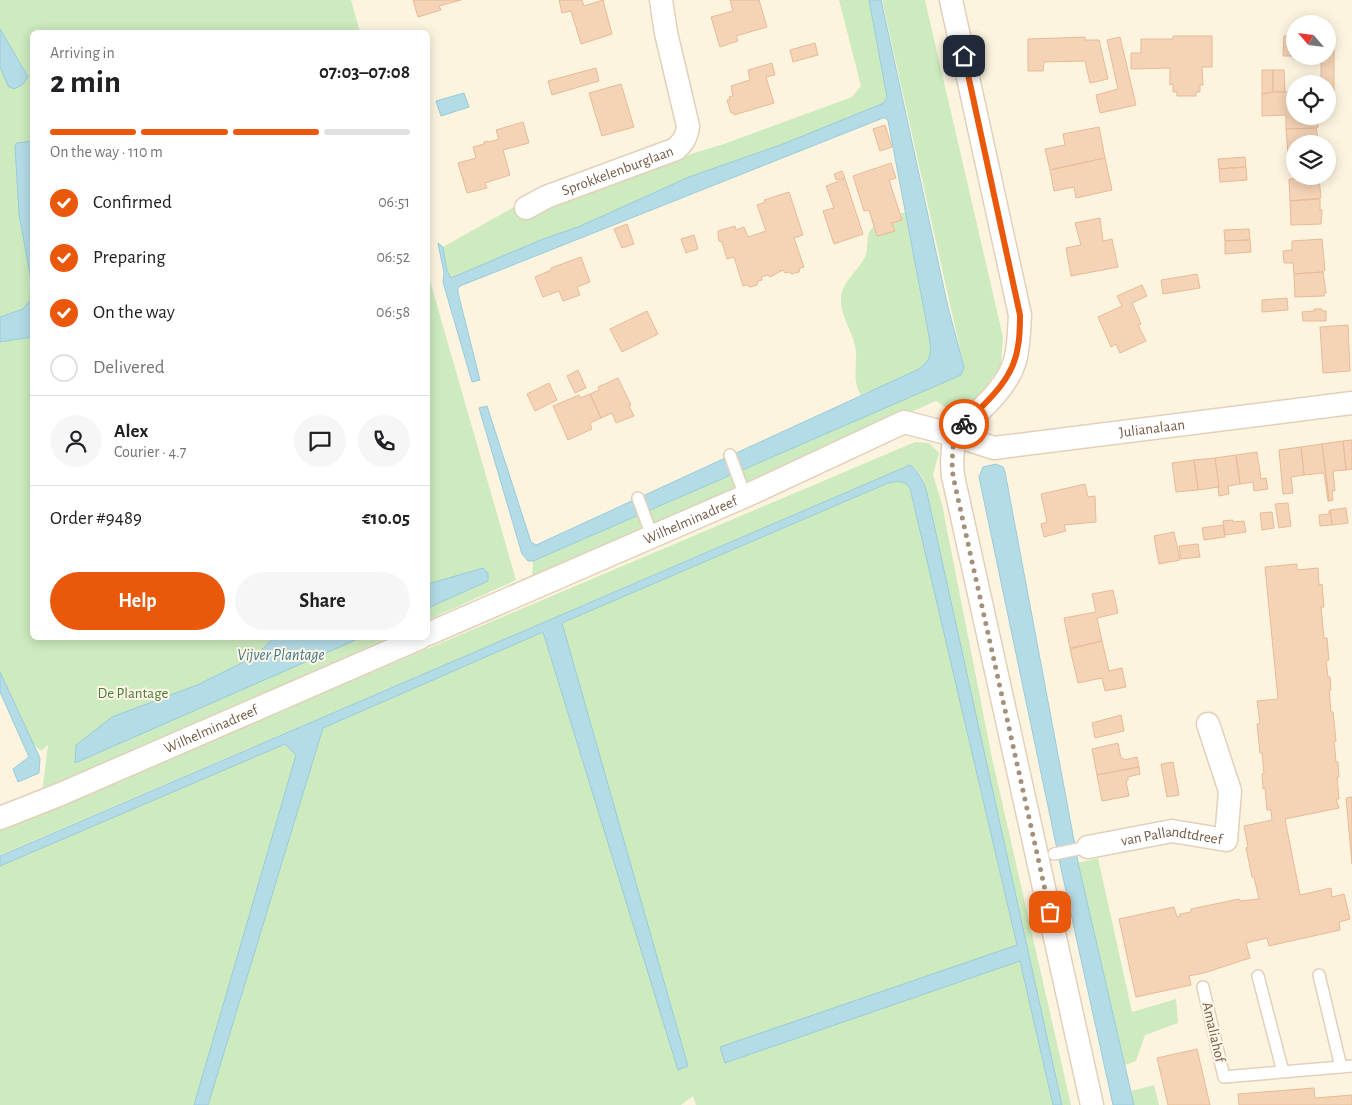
<!DOCTYPE html>
<meta charset="utf-8">
<style>
:root{--surface:#fff;--page:#f6f6f6;--text:#202124;--muted:#757577;--line:#e0e0e0;--accent:#ea580c}
body{margin:0;font-family:"Alegreya Sans",sans-serif;background:var(--page);color:var(--text);height:100vh;display:flex;flex-direction:column;font-size:19px;white-space:nowrap}
*{box-sizing:border-box;margin:0}
p{font-size:16px;color:var(--muted)}
.icon{flex:none;width:28px;height:28px;fill:none;stroke:currentColor;stroke-width:2;stroke-linecap:round;stroke-linejoin:round}
.map{position:relative;flex:1;overflow:hidden}
.side{position:absolute;left:30px;top:30px;width:400px;height:610px;display:flex;flex-direction:column;background:var(--surface);border-radius:8px;box-shadow:0 2px 12px #0003}
.side>*{flex:none}
.needle{width:32px;rotate:298deg}
.buttons{position:absolute;left:1286px;top:15px;display:grid;gap:10px}
.buttons a{display:grid;place-items:center;width:50px;height:50px;border-radius:50%;background:var(--surface);box-shadow:0 2px 12px #0003;font-size:25px}
.pin{position:absolute;display:grid;place-items:center;width:42px;height:42px;color:#fff;margin:-21px;border-radius:10px;box-shadow:0 2px 8px #0006}
.courier{position:absolute;display:grid;place-items:center;width:50px;height:50px;margin:-25px;border:4px solid #ea580c;border-radius:50%;background:#fff;color:#222;box-shadow:0 1px 6px #0007}
.overview em{font-style:normal;font-weight:700}
.overview div{display:flex;flex-direction:column-reverse}
.overview{display:flex;align-items:center;justify-content:space-between;height:85px;padding:0 20px}
h1{font-size:32px;font-weight:700;line-height:38px}
.bar{display:grid;grid-template-columns:repeat(4,1fr);gap:8px 5px;align-content:center;height:60px;padding:0 20px}
.bar i{height:6px;border-radius:4px;background:var(--line)}
.bar .current{background:var(--accent)}
.bar p{grid-column:span 4}
.line{display:flex;align-items:center;gap:12px;padding:0 20px;border-top:1px solid var(--line)}
.line div{flex:1}
.round{display:grid;place-items:center;flex:none;width:52px;height:52px;border-radius:26px;background:var(--page)}
ol{padding:0 20px;list-style:none}
li{display:flex;align-items:center;gap:15px;height:55px}
li p{margin-inline-start:auto}
li .icon{padding:5px;border-radius:50%;background:var(--accent);color:#fff;stroke-width:4}
li:last-child{color:var(--muted)}
li i{width:28px;height:28px;border:2px solid var(--line);border-radius:50%}
.primary-button{display:flex;gap:10px;margin-top:auto;padding:10px 20px}
.primary-button a{flex:1;height:58px;border-radius:30px;background:var(--accent);color:#fff;font-size:20px;font-weight:700;line-height:58px;text-align:center}
.primary-button a+a{background:var(--page);color:var(--text)}
.map>svg:first-child{display:block}
.green{fill:#cdebbe}
.water{fill:#b4dce7;stroke:#99cbda}
.building{fill:#f4d3b6;stroke:#e8bb95}
.lines{fill:none;stroke-linecap:round;stroke-linejoin:round}
.service-casing{stroke:#e2d0bb;stroke-width:14}
.minor-casing{stroke:#e2d0bb;stroke-width:25}
.service{stroke:#fff;stroke-width:11}
.minor{stroke:#fff;stroke-width:22}
.done{stroke:#a5907c;stroke-width:5;stroke-dasharray:0 9}
.route{stroke:#ea580c;stroke-width:6}
.labels{text-anchor:middle;stroke-width:4;stroke-linejoin:round;paint-order:stroke}
.street-label{font-size:15px;fill:#755a46;stroke:#fff7e7}
.park-label{font-size:15px;fill:#4c7c3d;stroke:#fff7e7}
.water-label{font-size:16px;font-style:italic;fill:#3f788a;stroke:#fff7e7}
</style>
<div class="map">
<svg width="1352" height="1105" viewBox="0 0 1352 1105">
<rect width="100%" height="100%" fill="#fdf4e0"/>
<g class="green">
<path d="M0,0H351L360,32H32V638H388L42,793L48,745L41,751L33,744L0,672Z"/>
<path d="M839,0H869L887,97L884,103L783,144L689,177L578,227L543,239L451,279L447,271L443,247L521,203L547,209L691,154L724,144L852,97L861,86Z"/>
<path d="M882,0H925L1003,337L1001,365L981,394L957,415L936,401L532,578L533,561L910,397L964,367Z"/>
<path d="M905,212L929,336C930,344 933,355 927,362C918,374 875,388 861,395C852,382 857,365 856,351C854,333 840,317 841,299C841,283 858,271 865,257C869,249 865,235 872,228C881,218 893,216 905,212Z"/>
<path d="M428,274L516,580L428,620Z"/>
<path d="M915,442L929,443L939,453L933,475L942,504L992,758L1071,1105H1062L923,478L916,469L910,465L0,855V830Z"/>
<path d="M902,481L907,483L910,488L1017,946L721,1047L726,1063L1020,961L1053,1105H696L693,1096L681,1105H208L323,728L543,632L678,1069L688,1066L562,623L874,489L894,482Z"/>
<path d="M285,744L297,755L194,1105H0V866Z"/>
<path d="M1098,858L1132,1012L1176,999L1178,1023L1145,1035L1136,1061L1125,1065L1078,863Z"/>
<path d="M1154,1085L1159,1105H1134L1131,1091Z"/>
</g>
<g class="water">
<path d="M869,0H881L948,307L964,367L961,375L533,561H528L522,554L479,408L487,406L531,542L536,545L919,369C933,358 931,352 929,336L888,121L886,118H883L460,286L458,288V293L480,380L472,382L443,282L444,273L438,243L443,247L447,271L451,278L543,239L578,227L689,177L783,144L884,103L887,97Z"/>
<path d="M0,29L28,77L22,85L14,89L8,86L0,67Z"/>
<path d="M464,93L469,107L441,116L436,101Z"/>
<path d="M32,141V337L0,342V317L23,309L30,301L31,279L19,214L15,146L17,143Z"/>
<path d="M996,464L1003,467L1005,472L1079,867L1134,1105H1113L1062,873L979,477L983,467Z"/>
<path d="M910,465C927,477 928,501 933,520L1062,1105H1053L1020,961L725,1063L720,1047L1017,945L910,488C901,475 885,485 874,489L562,623L688,1066L678,1070L543,632L323,728L208,1105H194L296,755L285,744L0,866V856Z"/>
<path d="M483,568L488,573V581L428,608V584Z"/>
<path d="M273,638H360L75,763L76,745L112,717L197,685L256,656Z"/>
<path d="M0,672L40,758L39,773L18,782L13,769L29,757L0,692Z"/>
</g>
<g class="building">
<path d="M413,0H461L439,6L441,10L418,17Z"/>
<path d="M559,0H582L584,6L603,0L612,34L581,44L571,11L562,13Z"/>
<path d="M730,0H759L767,27L736,36L738,41L720,47L711,17L733,11Z"/>
<path d="M1173,36H1212V67H1202L1203,85H1200V92H1196V96H1177V92H1173V84L1170,85V68L1131,69V53H1141V39H1173Z"/>
<path d="M1284,36H1295V56H1283Z"/>
<path d="M1328,36H1334V92L1328,93V84H1321V56H1328Z"/>
<path d="M1085,37V40H1099L1108,79L1090,83L1085,61L1044,62L1043,71H1028V39Z"/>
<path d="M1120,37L1136,105L1100,113L1096,95L1118,89L1107,40Z"/>
<path d="M815,43L818,55L793,62L790,50Z"/>
<path d="M772,63L775,75L766,77L774,103L734,115V113H731L727,100H730L729,97L733,96L731,86L750,80L748,70Z"/>
<path d="M596,68L599,81L552,95L548,81Z"/>
<path d="M1262,70H1273V92L1262,94Z"/>
<path d="M1273,70H1284L1285,92H1273Z"/>
<path d="M621,84L634,127L602,136L589,93Z"/>
<path d="M1273,92H1295V116H1317L1318,127L1316,128L1286,129V115L1262,116V94Z"/>
<path d="M523,122L529,143L503,150L510,175L485,183L487,188L467,193L458,163L476,158L473,147L484,144V142L488,141L489,142L499,139L496,130Z"/>
<path d="M885,125L892,147L880,151L873,129Z"/>
<path d="M1099,127L1105,158L1050,170L1045,149L1065,145L1063,134Z"/>
<path d="M1316,128L1319,144H1295V153H1288L1286,129Z"/>
<path d="M1245,157L1246,167L1219,169L1218,159Z"/>
<path d="M1105,158L1112,190L1076,198L1074,187L1054,191L1050,170Z"/>
<path d="M891,163L896,178L889,180L902,220L892,223L895,231L877,236L869,210L864,211L853,176Z"/>
<path d="M1246,167L1247,180L1220,182L1219,169Z"/>
<path d="M842,171L845,178L836,180L834,174Z"/>
<path d="M1319,178L1321,198L1290,201L1289,179Z"/>
<path d="M845,179L863,234L834,244L823,211L834,208L826,186Z"/>
<path d="M789,192L803,235L794,238L804,267L800,268L799,272L792,274L789,272L785,273L783,270L770,277L768,275L761,277L762,280L758,281L757,285L750,287L747,285L743,286L734,257L727,259L722,242L719,241L718,236V231L735,226L736,230L744,227L748,237L766,231L757,205L765,202L764,200Z"/>
<path d="M1320,199V210H1322L1321,224L1291,225L1290,201Z"/>
<path d="M1100,218L1103,241L1112,239L1118,267L1071,276L1066,248L1081,245L1075,223Z"/>
<path d="M627,224L634,244L622,248L614,229Z"/>
<path d="M1249,229L1250,240L1225,241L1224,230Z"/>
<path d="M694,235L698,249L686,253L681,239Z"/>
<path d="M1322,239L1325,270L1323,272L1294,274L1293,263H1284L1283,251L1292,250V241Z"/>
<path d="M1250,240L1251,252L1225,254V241Z"/>
<path d="M581,257L590,282L577,287L580,295L563,301L559,291L543,297L535,277L551,270V268Z"/>
<path d="M1323,272L1326,293H1324V296L1295,297L1294,274Z"/>
<path d="M1197,274L1200,288L1163,294L1161,280Z"/>
<path d="M1142,285L1147,296L1132,303L1141,324L1138,325L1146,341L1120,353L1116,344L1111,347L1098,317L1122,306L1117,296Z"/>
<path d="M1287,298L1288,310L1262,312V300Z"/>
<path d="M1314,309H1322V311H1326V321H1303L1302,312L1314,311Z"/>
<path d="M647,311L658,334L622,352L610,329Z"/>
<path d="M1348,325L1350,371L1323,373L1320,327Z"/>
<path d="M578,370L586,388L575,393L567,376Z"/>
<path d="M618,378L631,405L629,406L634,416L616,423L612,413L601,418L590,394L599,390L598,387Z"/>
<path d="M549,383L557,400L535,411L527,394Z"/>
<path d="M590,394L601,418L590,423L592,429L568,440L553,406L579,395L580,398Z"/>
<path d="M1352,440V469L1346,470L1343,441Z"/>
<path d="M1343,441L1346,470L1333,471L1335,491H1332L1333,500L1329,501L1322,444Z"/>
<path d="M1322,444L1329,501H1328L1324,473L1304,475L1301,447Z"/>
<path d="M1301,447L1304,475L1291,477L1293,493L1283,494L1279,450Z"/>
<path d="M1257,452L1261,479L1266,478L1268,489L1254,491L1253,482L1240,484L1236,455Z"/>
<path d="M1236,455L1240,484L1228,486L1229,494L1219,496L1215,458Z"/>
<path d="M1215,458L1219,487L1198,490L1194,460Z"/>
<path d="M1194,460L1198,490L1176,492L1172,463Z"/>
<path d="M1085,484L1088,497L1095,496L1096,522L1064,525L1066,531L1044,537L1041,524L1047,522L1041,494Z"/>
<path d="M1288,503L1291,526L1279,528L1275,504Z"/>
<path d="M1346,508L1348,523L1332,525L1330,510Z"/>
<path d="M1330,510L1332,525L1320,526L1319,515L1329,514V511Z"/>
<path d="M1272,512L1274,528L1262,530L1260,513Z"/>
<path d="M1233,520V522L1244,521L1246,532L1225,535L1223,521Z"/>
<path d="M1223,525L1225,537L1204,540L1202,528Z"/>
<path d="M1174,532L1180,560L1159,564L1154,536Z"/>
<path d="M1198,544L1200,557L1181,559L1179,546Z"/>
<path d="M1297,564V570L1318,568L1319,585L1322,584L1324,607H1321L1324,638H1327L1329,660L1326,661L1328,677H1330L1331,690H1329L1331,712H1333L1336,741H1334L1336,762H1338L1339,777H1337L1339,799H1336L1339,808L1285,819L1300,895L1331,888L1332,897L1344,894L1350,919L1339,922L1340,930L1269,946L1267,938L1246,943L1250,958L1204,973L1189,976L1191,985L1136,997L1119,919L1174,907L1177,917L1180,916V914L1191,912V909L1239,899L1240,901L1259,899L1254,877H1252L1246,848L1248,847L1244,826L1272,820L1271,810H1267L1265,788L1263,789L1262,774H1264L1262,753H1260L1257,724L1260,723L1257,701L1278,699L1265,567Z"/>
<path d="M1113,590L1118,613L1097,618L1102,641L1070,648L1064,618L1096,612L1092,594Z"/>
<path d="M1102,641L1109,671L1122,668L1126,687L1105,691L1102,678L1078,683L1070,649Z"/>
<path d="M1121,715L1124,731L1095,738L1092,723Z"/>
<path d="M1118,743L1121,758H1123L1124,760L1137,757L1139,767L1097,775L1092,749Z"/>
<path d="M1173,762L1179,795L1167,797L1161,764Z"/>
<path d="M1139,767L1140,774L1128,777V780L1126,781L1129,796L1102,801L1097,775Z"/>
<path d="M1352,797V864L1346,798Z"/>
<path d="M1197,1049L1210,1105H1168L1157,1058Z"/>
<path d="M1314,1088L1315,1098L1352,1095V1105H1239L1238,1094Z"/>
</g>
<g class="lines">
<g class="service-casing">
<g id="service">
<path d="M730,455L745,496"/>
<path d="M638,498L652,536"/>
<path d="M1054,854L1088,847"/>
<path d="M1319,975L1341,1067"/>
<path d="M1258,976L1283,1072"/>
<path d="M1203,987L1224,1077L1352,1066"/>
</g>
</g>
<g class="minor-casing">
<g id="minor">
<path d="M951,0L1020,315C1019,330 1019,346 1015,361C1006,391 975,414 954,435"/>
<path id="s1" d="M526,208L546,197L676,149C684,141 687,136 688,126L666,33L661,0"/>
<path d="M954,435L952,462L953,476L1092,1105"/>
<path id="s2" d="M428,634L750,494L904,422L954,435L994,448L1352,403"/>
<path id="s3" d="M0,818L61,794L420,638"/>
<path id="s4" d="M1088,847L1172,831L1226,840L1230,791L1208,724"/>
</g>
</g>
<use href="#service" class="service"/>
<use href="#minor" class="minor"/>
</g>
<g class="lines">
<path class="done" d="M964,424L954,435L952,462L953,476L1050,912"/>
<path class="route" d="M964,56L1020,315C1020,325 1020,336 1018,346C1014,379 987,402 964,424"/>
</g>
<g class="labels">
<g class="street-label">
<text dy="5" stroke="none"><textPath href="#s1" startOffset="99">Sprokkelenburglaan</textPath></text>
<text dy="5" stroke="none"><textPath href="#s2" startOffset="774">Julianalaan</textPath></text>
<text dy="5" stroke="none"><textPath href="#s2" startOffset="286">Wilhelminadreef</textPath></text>
<text dy="5" stroke="none"><textPath href="#s3" startOffset="229">Wilhelminadreef</textPath></text>
<text dy="5" stroke="none"><textPath href="#s4" startOffset="85">van Pallandtdreef</textPath></text>
<text transform="translate(1214 1032) rotate(77)" y="5">Amaliahof</text>
</g>
<g class="park-label">
<text x="133" y="698">De Plantage</text>
</g>
<g class="water-label">
<text x="281" y="660">Vijver Plantage</text>
</g>
</g>
</svg>
<div class="buttons">
<a><svg class="needle" viewBox="-14 -14 28 28"><path d="M0-13l5 13h-10z" fill="#e53935"/><path d="M0 13l5-13h-10z" fill="#757577"/></svg></a>
<a><svg class="icon" aria-label="locate" viewBox="0 0 24 24"><circle cx="12" cy="12" r="6"/><path d="M12 2v4M12 18v4M2 12h4M18 12h4"/></svg></a>
<a><svg class="icon" aria-label="layers" viewBox="0 0 24 24"><path d="M12 4l9 5-9 5-9-5zM3 14l9 5 9-5"/></svg></a>
</div>
<div class="pin" style="left:1050px;top:912px;background:#ea580c"><svg class="icon" aria-label="bag" viewBox="0 0 24 24"><path d="M5 8h14l-1 12H6zM9 8a3 3 0 0 1 6 0"/></svg></div>
<div class="pin" style="left:964px;top:56px;background:#1f2937"><svg class="icon" aria-label="home" viewBox="0 0 24 24"><path d="M3 11l9-7 9 7M6 9v11h12V9"/></svg></div>
<div class="courier" style="left:964px;top:424px"><svg class="icon" aria-label="bike" viewBox="0 0 24 24"><circle cx="6" cy="16" r="4"/><circle cx="18" cy="16" r="4"/><path d="M6 16l4-8h5l3 8M10 8l3 8H6M13 5h3"/></svg></div>
<section class="side">
<div class="overview"><div><h1>2 min</h1><p>Arriving in</p></div><em>07:03–07:08</em></div>
<div class="bar"><i class="current"></i><i class="current"></i><i class="current"></i><i></i><p>On the way · 110 m</p></div>
<ol>
<li><svg class="icon" aria-label="check" viewBox="0 0 24 24"><path d="M5 12l5 5 9-10"/></svg>Confirmed<p>06:51</p></li>
<li><svg class="icon" aria-label="check" viewBox="0 0 24 24"><path d="M5 12l5 5 9-10"/></svg>Preparing<p>06:52</p></li>
<li><svg class="icon" aria-label="check" viewBox="0 0 24 24"><path d="M5 12l5 5 9-10"/></svg>On the way<p>06:58</p></li>
<li><i></i>Delivered</li>
</ol>
<div class="line" style="height:90px"><a class="round"><svg class="icon" aria-label="person" viewBox="0 0 24 24"><circle cx="12" cy="8" r="4"/><path d="M4 21q1-7 8-7t8 7"/></svg></a><div><b>Alex</b><p>Courier · 4.7</p></div><a class="round"><svg class="icon" aria-label="chat" viewBox="0 0 24 24"><path d="M4 5h16v11H9l-5 4z"/></svg></a><a class="round"><svg class="icon" aria-label="phone" viewBox="0 0 24 24"><path d="M5 4h4l2 5-3 2q2 4 5 5l2-3 5 2v4C11 20 4 13 5 4z"/></svg></a></div>
<div class="line" style="height:65px"><div>Order #9489</div><b>€10.05</b></div>
<div class="primary-button"><a>Help</a><a>Share</a></div>
</section>
</div>
